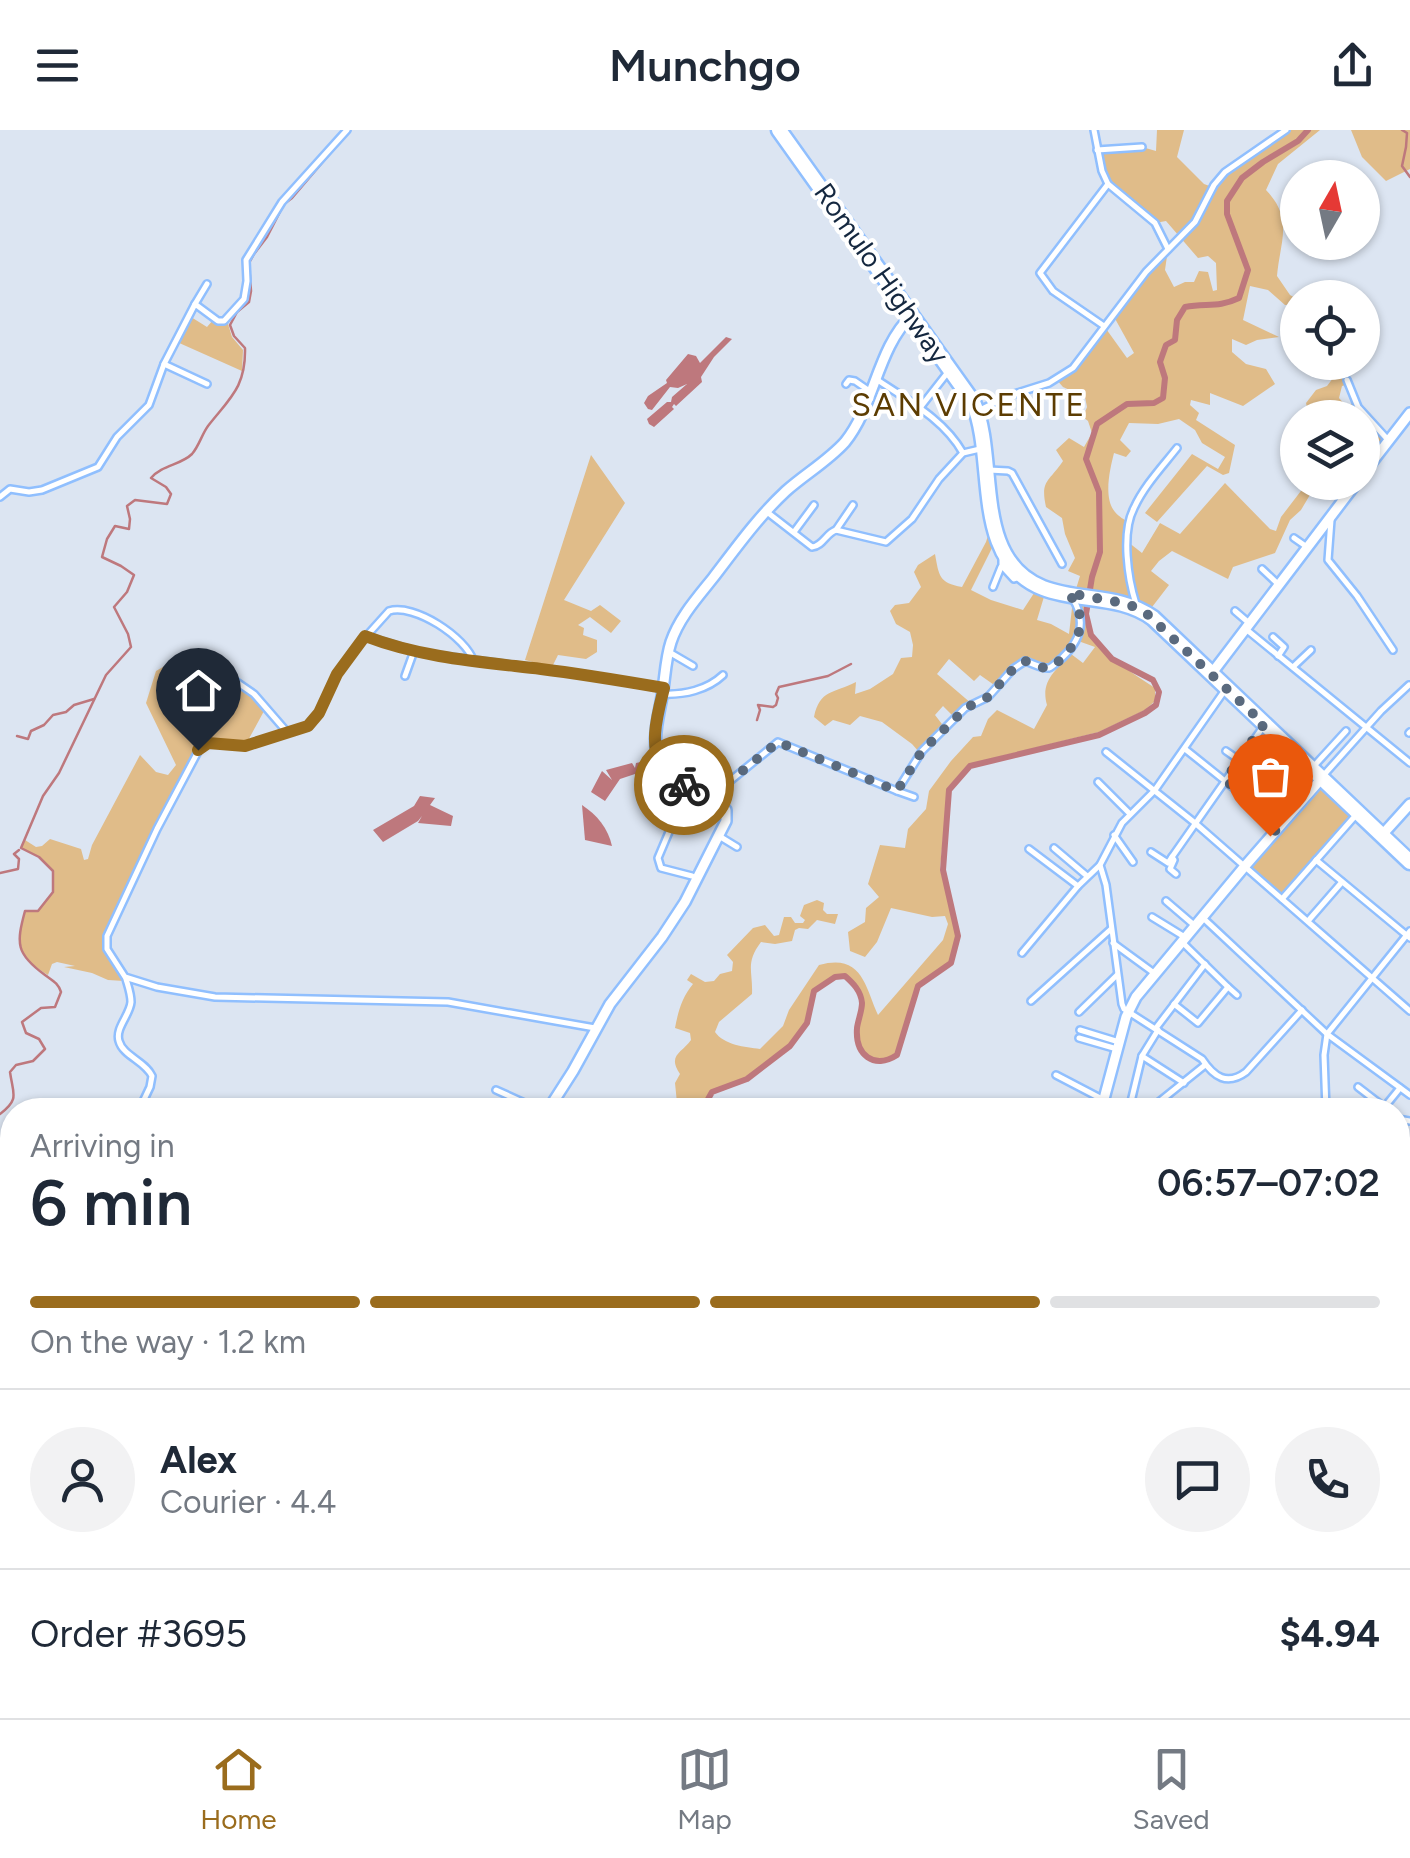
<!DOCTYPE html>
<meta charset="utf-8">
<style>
:root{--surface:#fff;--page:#f2f2f3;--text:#1f2937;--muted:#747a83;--line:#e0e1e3;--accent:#9a6c1d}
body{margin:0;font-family:Figtree,sans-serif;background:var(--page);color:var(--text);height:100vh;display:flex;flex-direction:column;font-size:38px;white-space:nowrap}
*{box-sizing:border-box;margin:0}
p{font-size:32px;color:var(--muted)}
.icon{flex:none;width:55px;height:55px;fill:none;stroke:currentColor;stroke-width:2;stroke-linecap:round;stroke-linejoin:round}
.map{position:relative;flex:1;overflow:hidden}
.drawer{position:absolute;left:0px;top:968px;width:1410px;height:622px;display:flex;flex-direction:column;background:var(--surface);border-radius:40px 40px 0 0;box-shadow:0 2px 8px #0004}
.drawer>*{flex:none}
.needle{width:65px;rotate:9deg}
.controls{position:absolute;left:1280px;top:30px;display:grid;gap:20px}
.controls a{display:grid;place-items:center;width:100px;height:100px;border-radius:50%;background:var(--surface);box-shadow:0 2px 8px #0004;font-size:50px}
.pin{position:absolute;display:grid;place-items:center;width:85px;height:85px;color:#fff;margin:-102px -42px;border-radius:50% 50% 50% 0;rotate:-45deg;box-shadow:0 0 10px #0007}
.pin .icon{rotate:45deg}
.courier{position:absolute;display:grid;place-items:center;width:100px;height:100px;margin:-50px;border:8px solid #9a6c1d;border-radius:50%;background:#fff;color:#222;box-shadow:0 2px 12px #0007}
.summary em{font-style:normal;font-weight:600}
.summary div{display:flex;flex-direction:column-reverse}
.summary{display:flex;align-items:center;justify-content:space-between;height:170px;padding:0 30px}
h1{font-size:65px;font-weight:600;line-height:75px}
.bar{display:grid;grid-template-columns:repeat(4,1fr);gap:15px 10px;align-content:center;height:120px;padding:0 30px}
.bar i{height:12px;border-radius:8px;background:var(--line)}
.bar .selected{background:var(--accent)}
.bar p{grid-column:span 4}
.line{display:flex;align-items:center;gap:25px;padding:0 30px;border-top:2px solid var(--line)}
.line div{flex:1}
.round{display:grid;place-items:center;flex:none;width:105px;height:105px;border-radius:52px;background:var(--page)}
header{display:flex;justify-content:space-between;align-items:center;height:130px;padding:0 30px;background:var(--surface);font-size:45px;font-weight:600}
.dock{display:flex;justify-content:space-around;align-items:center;height:140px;border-top:2px solid var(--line);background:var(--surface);font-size:28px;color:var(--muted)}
.dock a{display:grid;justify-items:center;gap:5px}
.dock .selected{color:var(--accent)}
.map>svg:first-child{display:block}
.green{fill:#e0bc89}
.water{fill:#be787d}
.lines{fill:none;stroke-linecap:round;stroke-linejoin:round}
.stream{stroke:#be787d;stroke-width:2.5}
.river{stroke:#be787d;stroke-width:6}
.street-casing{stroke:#90bffe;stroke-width:10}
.secondary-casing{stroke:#90bffe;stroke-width:14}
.highway-casing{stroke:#90bffe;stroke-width:19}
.street{stroke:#fff;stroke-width:5}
.secondary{stroke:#fff;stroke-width:9}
.highway{stroke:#fff;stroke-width:14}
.done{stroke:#5a6a7e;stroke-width:10;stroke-dasharray:0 18}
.route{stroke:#9a6c1d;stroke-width:12}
.labels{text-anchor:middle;stroke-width:8;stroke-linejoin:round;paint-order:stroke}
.street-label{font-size:28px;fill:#14273f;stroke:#fff}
.quarter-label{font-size:32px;letter-spacing:2.5px;fill:#5c3c01;stroke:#fff}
</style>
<header><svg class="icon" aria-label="menu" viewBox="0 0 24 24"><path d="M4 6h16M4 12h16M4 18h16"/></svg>Munchgo<svg class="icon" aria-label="share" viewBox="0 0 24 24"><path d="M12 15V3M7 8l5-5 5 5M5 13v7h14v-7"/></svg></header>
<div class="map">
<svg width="1410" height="1588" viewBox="0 0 1410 1588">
<rect width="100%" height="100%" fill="#dce5f2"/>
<g class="green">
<path d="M1157,0H1184L1177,27L1204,54L1215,58L1239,31L1285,0H1320L1278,34L1266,60C1294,89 1280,111 1277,146L1290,165L1297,169V174L1285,175L1268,160L1250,156L1243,190L1279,207L1257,210L1246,215L1232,209V222L1246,234L1266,239L1275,254L1243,276L1210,263V275L1191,270L1190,275L1199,283L1196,290L1235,315L1229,343L1223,345L1207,336L1157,392L1145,383L1192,324L1218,339L1225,327L1202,313L1195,300L1179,289L1158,294L1129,293L1120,310L1131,321L1126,327L1114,323C1110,339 1103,368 1115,382C1119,387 1124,389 1129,393L1128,412L1142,423L1160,393L1180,404L1225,353L1270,399L1276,401L1281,387L1307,353H1317L1301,380L1290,390L1275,423L1233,437L1228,449L1172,421L1159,431L1151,441L1169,455L1149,481L1135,473L1131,464V468L1076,459L1080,446L1068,441L1075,428L1065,404L1062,388L1046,377C1040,350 1049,352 1063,331L1056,320L1069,308L1084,317L1092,303L1088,291L1083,287L1087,277L1085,267L1063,257L1056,249L1073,238L1104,196L1127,228L1134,223L1113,185L1168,119L1165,140L1174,157L1185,152H1194L1199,141L1208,142L1213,161L1217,160L1216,133L1208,126L1198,128L1166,91L1155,93L1107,52L1097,20L1142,17L1156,21Z"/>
<path d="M1351,0H1410V39L1386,51L1362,27Z"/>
<path d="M191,187L207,197L213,190L224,194L230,190L228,194L232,207L243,220L242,241L177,212Z"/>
<path d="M1340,239L1349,254L1342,256L1339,268L1346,276L1355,273L1389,311L1363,345L1362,288L1309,287L1306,273L1316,260L1327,256Z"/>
<path d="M591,325L625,373L564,470L591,481L600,475L621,491L611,503L590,487L578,495L584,498L583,505L597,510V522L586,529L558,525L552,537L525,530Z"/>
<path d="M991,396L996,410L971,460L991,470L1023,480L1038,457L1046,460L1037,490L1051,494L1069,504L1072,478L1077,476L1076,469L1086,471C1083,517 1122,535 1155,558V571L1145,580L1099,602L969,634L948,657L940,739L958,806L951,833L918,856L897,925C874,940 855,925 857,898C858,890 862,881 861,873C861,862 854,853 845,846L835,847L814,861L807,893L790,916L747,949L712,962L702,980H656V972L663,970L677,973L675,953L680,944C667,925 682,923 691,910L690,903L675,898C678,882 682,867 693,854L687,850L691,844L705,852L714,851L720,844L732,841L733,832L727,825L753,798L765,795L774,806L779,805L784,787H791L795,793H803L805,790L800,786L804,775L817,770L824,773L823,780L827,784H838L835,794L817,790L808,799L799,798L795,800L792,811L775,814L761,812C745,833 753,841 752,864L719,892L715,902C724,915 745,917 760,919L783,896L789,880L819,835C862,823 865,856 878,885L943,810L948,794L945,786L932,787L891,778L877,812L865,827L850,821L848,802L865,792L866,778L879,767L868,754L880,715L905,718L908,699L926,679L929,661L951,631L973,607L981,606L988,589L997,580L1034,599L1047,575C1040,551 1056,540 1071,524L1083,533L1095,517L1081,512L1080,507L1049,538L1025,531L997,557L980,545L974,551L949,529L937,544L972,574L955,588L943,576L935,585L945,598L919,622L912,614L882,592L860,586L850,595L833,590L825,596L814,587C820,559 833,564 856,552L855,564L870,559L893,544L901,528L912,527L913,515L910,502L896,494L890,481L895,475L909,473L921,457L914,442L918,435L935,424C939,446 939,453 962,457L986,412Z"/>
<path d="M180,527C213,533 246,552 264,581L245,616L208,613L198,620L163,688L106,812L125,847L124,851L108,850L92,843L64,837L75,836L57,832L52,834L48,845C18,827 16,814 25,781H38L53,762V741L39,727L21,718L25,710L36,717L42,716L50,709L81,719L84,730L88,729L92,715L140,625L156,642L168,645L176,635L146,573L156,541Z"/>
<path d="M1322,649L1358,682L1282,768L1245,736Z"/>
<path d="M1410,1168V1247L1398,1229V1181Z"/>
<path d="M35,1578H113L114,1588H35Z"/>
</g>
<g class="water">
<path d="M726,207L732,209L714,227L701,247L702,252L676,276L674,274L672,277L674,279L654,297L649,294L647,289L667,272H671L672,267L687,254L678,258L670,257L652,280L648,279L644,273L648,266L667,253L666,250L688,224L696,226L700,233Z"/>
<path d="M650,630L652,633L650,636L653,649L637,648L635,644L620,649L605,671L591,662L602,641L612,650L606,640L632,633L635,638L636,633Z"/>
<path d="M420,666L435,668L430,675L453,686L451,696L418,693L422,686L418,691L383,712L373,700L414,676Z"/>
<path d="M582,675C597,685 608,698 612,716L585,710Z"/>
</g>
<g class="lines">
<g class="stream">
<path d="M1402,0L1407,3L1406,17L1402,36L1410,47"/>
<path d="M757,590L760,580L758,575L773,577L776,575L778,568L776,564L779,557L828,546L851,534"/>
<path d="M17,606L28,609L31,601L44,595L53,585L66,582L74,575L94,569"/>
<path d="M0,743L18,739L19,729L14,724L19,720"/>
<path d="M0,984C20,969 13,964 10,942L16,935L33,931L45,919L39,909L26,903L22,892L41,878L55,877L61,862C58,853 53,851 45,845C16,824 16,814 25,781H38L53,762V741L39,727L21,718L43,666L59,643L106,545L131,517L128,504L114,477L127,462L134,445L121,436L102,427L107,409L115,396L129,399L130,389L127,376L135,370L167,374L171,364L166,357L151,348C162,335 181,335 192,324C199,316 202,304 208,296C230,268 246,257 245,218L234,206L230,195L237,182L249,172L251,161L249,133L254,124L267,107L284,74L292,68L350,0"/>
<path d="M33,1588L34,1578"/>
<path d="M544,1588L550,1578"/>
</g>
<g class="river">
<path d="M702,980L712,962L747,949L790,916L807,893L814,861L835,847L845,846C853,853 861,861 862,873C862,881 858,890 857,898C855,925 874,940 897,925L918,856L951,833L958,806L943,740L949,660L970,636L1099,605L1145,583L1156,575L1159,562L1153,550L1112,529L1091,505L1086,484L1092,447L1100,422L1099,362L1086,329L1097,294L1127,274L1154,273L1163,268L1165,248L1160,232L1166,215L1175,210L1177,190L1185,177C1207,173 1218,178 1239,168L1248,140L1227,84V71L1242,48L1263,32L1298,11L1308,0"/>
<path d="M732,1578L736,1588"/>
<path d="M793,1588L794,1578"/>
<path d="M877,1588L880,1578"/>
</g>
<g class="street-casing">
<g id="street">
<path d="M1094,0L1102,41L1108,54"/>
<path d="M1097,20L1142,17"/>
<path d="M195,174L207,154"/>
<path d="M1104,196L1053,161L1040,143L1108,54L1155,93L1168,119"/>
<path d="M164,234L207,254"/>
<path d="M876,249C907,270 944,289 963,323"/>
<path d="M1347,250L1358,277L1389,311"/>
<path d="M846,254L849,250L855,251L871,262"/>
<path d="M919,279L948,242"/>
<path d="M980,280L1008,266L1049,253L1073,238L1146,142L1195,92L1214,55L1225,42L1286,0"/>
<path d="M989,340L1008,341L1012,343L1062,434"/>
<path d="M0,367L10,359L29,362L42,360L98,337L117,307L149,275L164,234L195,174L218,191H224L244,169L247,151L246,130L282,72L347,0"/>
<path d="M767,382L812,417C823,416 826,403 836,400L886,412L912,389L939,349L963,323L980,319"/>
<path d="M1331,390L1328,430L1357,466L1393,520"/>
<path d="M836,400L853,375"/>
<path d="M794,402L814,375"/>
<path d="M1294,408L1307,417"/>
<path d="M1002,427V436L1014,449L1020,447"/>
<path d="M1262,439L1279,455"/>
<path d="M993,457L1001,437"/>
<path d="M1136,474C1128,449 1121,403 1134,378C1144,356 1162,337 1177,318"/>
<path d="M1235,481L1249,493"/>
<path d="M1247,500L1410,633"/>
<path d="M365,506L421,523L587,545L662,558"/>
<path d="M1273,507L1284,517L1278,526"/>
<path d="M669,522L693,536"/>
<path d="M474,532C466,507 414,473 389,481L353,521L337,544L319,583L308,596L245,616L208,613L201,616L157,699L107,806V819L125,847L157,857L215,867L448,872L595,898"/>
<path d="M1293,537L1311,520"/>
<path d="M228,546L254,564L287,602"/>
<path d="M405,546L414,521"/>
<path d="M1225,560L1155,660L1122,693L1100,735L1106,755L1122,874L1124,879L1202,929C1214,947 1227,956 1246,942L1302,880"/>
<path d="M663,564C684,565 707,560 723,545"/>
<path d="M1409,603L1410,602"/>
<path d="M1185,619L1280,695"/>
<path d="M1226,621L1239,630"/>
<path d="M1106,622L1195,693L1410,881"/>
<path d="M1314,636L1346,601"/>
<path d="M1322,647L1381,581L1409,555"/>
<path d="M1098,652L1130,684"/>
<path d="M897,661L914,667"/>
<path d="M709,668L778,612L897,661L922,621L965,578L988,567L1013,539L1025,531C1032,533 1042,539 1049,538C1053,537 1059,530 1062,528C1080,511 1087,492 1073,469"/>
<path d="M1114,705L1133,732"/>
<path d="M719,706L737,717"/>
<path d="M1054,718L1087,746"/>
<path d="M1029,719L1078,756L1100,735"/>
<path d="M1151,722L1168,733L1172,727"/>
<path d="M1316,730L1410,808"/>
<path d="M1176,744L1170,739L1174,730L1172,727L1263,597"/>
<path d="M692,746L661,738L658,728L677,683L696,662"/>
<path d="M1282,769L1356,685"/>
<path d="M1166,771L1194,795"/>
<path d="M1152,787L1183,806"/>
<path d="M1202,787L1327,904L1410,965"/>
<path d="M1308,791L1342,752"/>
<path d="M1182,812L1228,857"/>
<path d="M1113,813L1154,843"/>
<path d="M1022,823L1078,756"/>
<path d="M126,849C128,856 131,864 131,872C130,885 115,898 119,911C123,926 145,931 152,946L150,957L139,980"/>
<path d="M1031,871L1111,799"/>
<path d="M1174,874L1198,893L1228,857L1237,865"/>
<path d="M1079,882L1117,845"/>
<path d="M1156,898L1205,834"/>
<path d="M1080,900L1119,912"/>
<path d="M1079,908L1117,919"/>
<path d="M1142,926L1184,953"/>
<path d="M1056,945L1102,969"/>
<path d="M1358,957L1384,977"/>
<path d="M496,960L540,980"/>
<path d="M713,977L724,980"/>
<path d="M1383,979L1400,958"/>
<path d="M1129,980L1142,926L1158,900"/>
<path d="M1149,980L1205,935"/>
<path d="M1326,980L1324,925L1327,904L1410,801"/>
<path d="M1398,989L1410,991"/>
<path d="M1398,1012L1410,1014"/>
<path d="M1398,1057L1410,1026"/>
<path d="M0,1108L12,1102"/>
<path d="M1398,1126L1410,1111"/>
<path d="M0,1273L12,1276"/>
<path d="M0,1312L12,1288"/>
<path d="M0,1341L12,1351"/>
<path d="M0,1417L12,1428"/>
<path d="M0,1456L12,1431"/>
<path d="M1343,1578L1350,1588"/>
<path d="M28,1588V1578"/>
<path d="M558,1588L562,1578"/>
<path d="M670,1588L676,1578"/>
</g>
</g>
<g class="secondary-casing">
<g id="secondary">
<path d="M1362,345L1410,283"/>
<path d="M1212,543L1357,352"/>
<path d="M1382,705L1410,674"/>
<path d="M548,980L573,941L610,874L662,807L685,772L726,691V680C709,665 675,657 663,639C650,619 657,593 661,572C665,552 665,530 671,512C679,488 697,468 713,448C736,418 758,387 786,361C805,344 828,331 845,312C875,275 877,218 912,185"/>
<path d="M1101,980L1126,887L1136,867L1245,736L1322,648"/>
<path d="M0,1376L12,1350"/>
<path d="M0,1513L12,1521"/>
<path d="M119,1578L125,1588"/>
<path d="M1080,1578L1083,1588"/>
</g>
</g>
<g class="highway-casing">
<path id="highway" d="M779,0L973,272C998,329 970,429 1043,458C1079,472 1120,464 1153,488L1410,732"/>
</g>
<use href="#street" class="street"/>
<use href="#secondary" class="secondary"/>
<use href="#highway" class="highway"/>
</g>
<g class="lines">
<path class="done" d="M684,655L709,668L778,612L897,661L922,621L966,578L988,567L1014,538L1025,531C1032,533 1042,539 1049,538C1053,537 1059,531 1062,528C1082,508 1088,486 1068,463L1128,474L1146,483L1264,594L1225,650L1280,696L1270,706"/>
<path class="route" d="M198,620L208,613L245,616L308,596L319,583L337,544L365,506C422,528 482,532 541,539C582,544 623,551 664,558C658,582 647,618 664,640C669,647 677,650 684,655"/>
</g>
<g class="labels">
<g class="street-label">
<text transform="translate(882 143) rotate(55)" y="10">Romulo Highway</text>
</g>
<g class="quarter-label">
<text x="969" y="286">SAN VICENTE</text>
</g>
</g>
</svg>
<div class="controls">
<a><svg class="needle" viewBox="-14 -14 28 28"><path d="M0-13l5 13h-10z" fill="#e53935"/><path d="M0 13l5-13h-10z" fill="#747a83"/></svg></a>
<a><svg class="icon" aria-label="locate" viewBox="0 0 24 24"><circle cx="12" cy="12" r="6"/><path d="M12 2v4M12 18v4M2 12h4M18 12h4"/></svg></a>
<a><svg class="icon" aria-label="layers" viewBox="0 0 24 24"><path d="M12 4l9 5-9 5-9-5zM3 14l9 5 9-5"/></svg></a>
</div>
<div class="pin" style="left:1270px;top:706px;background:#ea580c"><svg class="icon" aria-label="bag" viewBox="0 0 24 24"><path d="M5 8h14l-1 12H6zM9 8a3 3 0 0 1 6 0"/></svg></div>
<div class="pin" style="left:198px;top:620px;background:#1f2937"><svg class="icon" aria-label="home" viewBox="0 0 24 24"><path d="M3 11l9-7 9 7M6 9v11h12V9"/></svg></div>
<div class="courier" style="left:684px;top:655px"><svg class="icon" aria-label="bike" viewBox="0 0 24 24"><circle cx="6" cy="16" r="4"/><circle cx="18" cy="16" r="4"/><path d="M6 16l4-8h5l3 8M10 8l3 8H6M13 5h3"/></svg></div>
<section class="drawer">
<div class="summary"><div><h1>6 min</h1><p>Arriving in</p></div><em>06:57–07:02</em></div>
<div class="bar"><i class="selected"></i><i class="selected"></i><i class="selected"></i><i></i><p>On the way · 1.2 km</p></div>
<div class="line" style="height:180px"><a class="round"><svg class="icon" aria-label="person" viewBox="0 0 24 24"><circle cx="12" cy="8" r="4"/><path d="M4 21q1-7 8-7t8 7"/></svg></a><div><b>Alex</b><p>Courier · 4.4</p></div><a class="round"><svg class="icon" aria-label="chat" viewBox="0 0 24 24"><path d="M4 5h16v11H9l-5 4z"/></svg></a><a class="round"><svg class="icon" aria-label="phone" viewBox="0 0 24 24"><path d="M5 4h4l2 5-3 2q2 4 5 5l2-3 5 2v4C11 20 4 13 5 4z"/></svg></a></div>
<div class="line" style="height:130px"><div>Order #3695</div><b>$4.94</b></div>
</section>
</div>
<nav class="dock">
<a class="selected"><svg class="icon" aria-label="home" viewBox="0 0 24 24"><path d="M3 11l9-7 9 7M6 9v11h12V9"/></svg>Home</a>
<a><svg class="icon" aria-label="map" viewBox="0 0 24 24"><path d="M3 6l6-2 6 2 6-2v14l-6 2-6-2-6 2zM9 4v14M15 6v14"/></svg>Map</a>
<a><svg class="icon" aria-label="saved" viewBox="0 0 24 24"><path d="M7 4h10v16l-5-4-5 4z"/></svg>Saved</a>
</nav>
